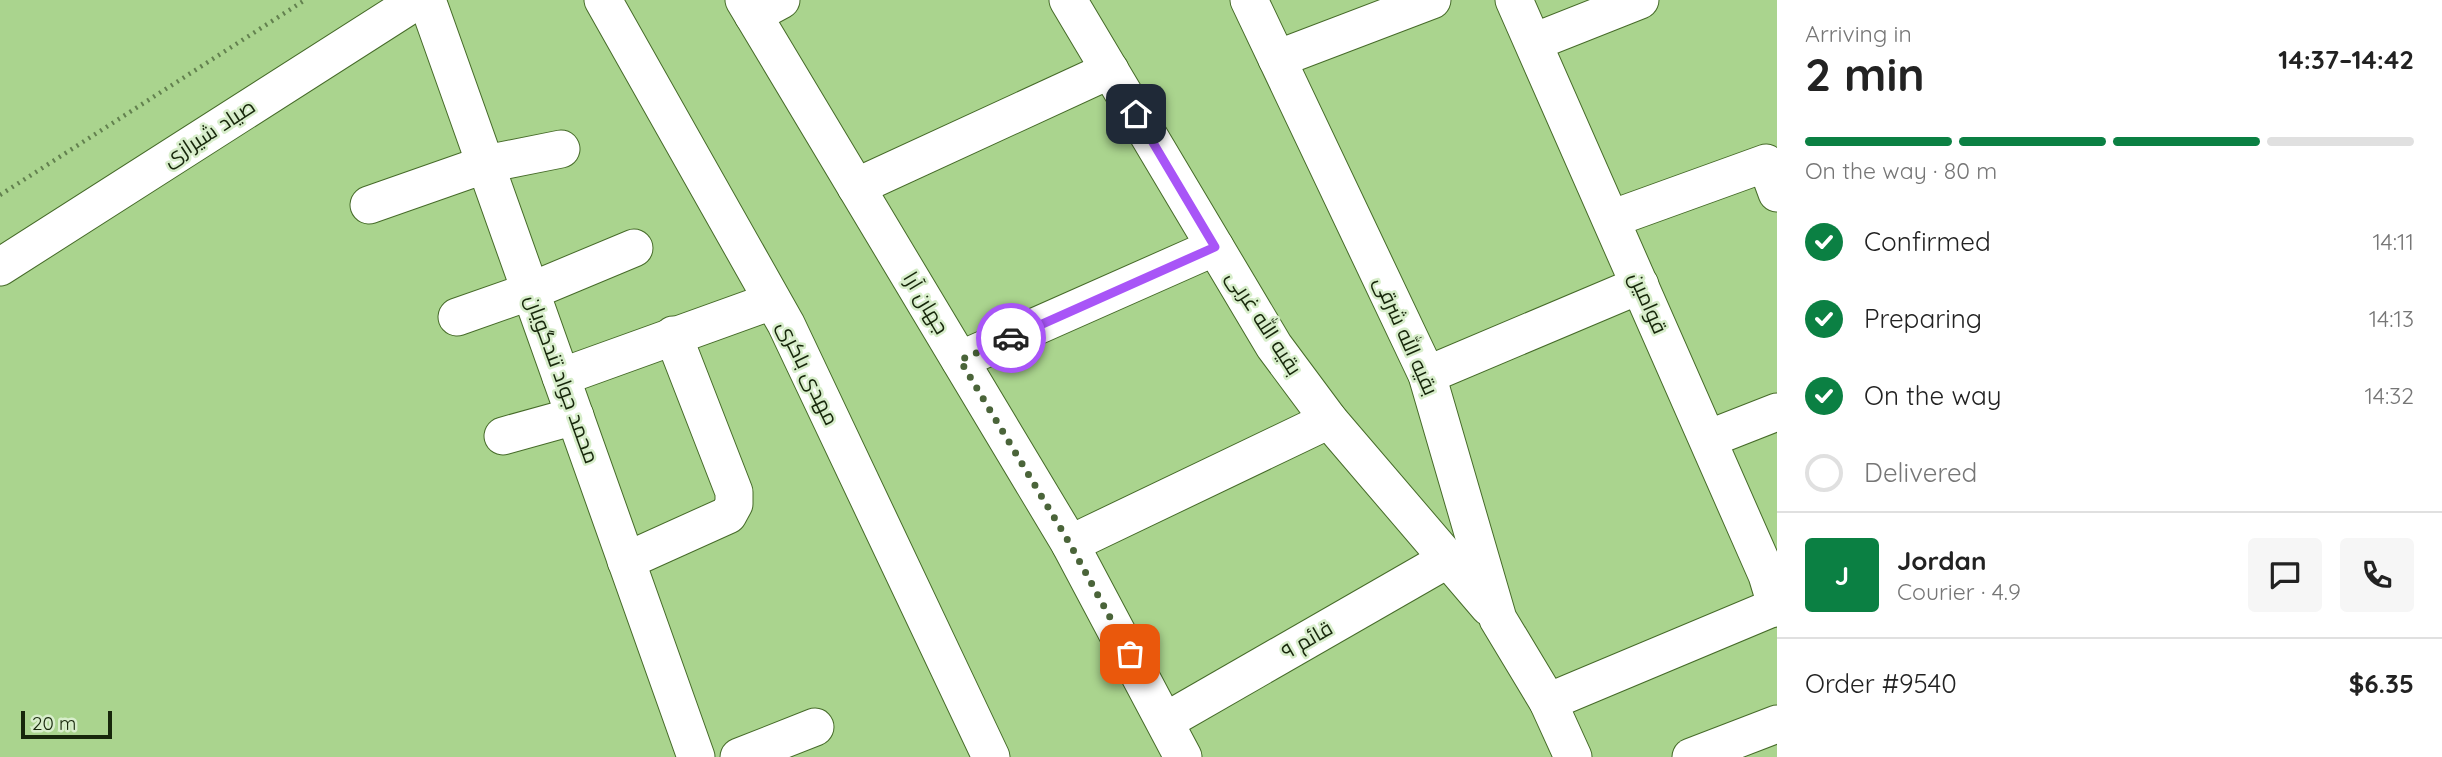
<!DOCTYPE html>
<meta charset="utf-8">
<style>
:root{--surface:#fff;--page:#f6f6f6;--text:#222;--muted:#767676;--line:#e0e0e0;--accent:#0b8043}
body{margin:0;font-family:Quicksand,Cairo,sans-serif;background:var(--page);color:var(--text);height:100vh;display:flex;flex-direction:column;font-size:26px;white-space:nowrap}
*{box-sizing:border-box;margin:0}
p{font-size:23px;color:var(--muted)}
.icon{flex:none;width:38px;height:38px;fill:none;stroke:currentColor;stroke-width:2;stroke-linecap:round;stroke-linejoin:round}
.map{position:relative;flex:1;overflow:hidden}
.side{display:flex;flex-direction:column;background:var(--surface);width:665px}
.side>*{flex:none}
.scale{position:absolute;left:21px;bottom:18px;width:91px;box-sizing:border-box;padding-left:7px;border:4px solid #17270b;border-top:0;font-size:19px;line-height:24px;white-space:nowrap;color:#17270b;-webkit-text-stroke:5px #d8eecb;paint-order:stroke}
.pin{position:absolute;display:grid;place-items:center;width:60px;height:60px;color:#fff;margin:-30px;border-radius:14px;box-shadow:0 4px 10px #0006}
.courier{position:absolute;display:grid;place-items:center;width:70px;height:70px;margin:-35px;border:5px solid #a855f7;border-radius:50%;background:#fff;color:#222;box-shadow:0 2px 9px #0007}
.summary em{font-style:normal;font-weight:700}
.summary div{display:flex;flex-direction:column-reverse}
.summary{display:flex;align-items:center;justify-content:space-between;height:119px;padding:0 28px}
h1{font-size:46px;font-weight:700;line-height:52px}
.bar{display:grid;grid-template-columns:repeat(4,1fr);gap:10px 7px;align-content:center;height:84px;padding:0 28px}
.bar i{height:9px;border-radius:5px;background:var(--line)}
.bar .on{background:var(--accent)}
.bar p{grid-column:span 4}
.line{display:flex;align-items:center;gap:18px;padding:0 28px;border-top:2px solid var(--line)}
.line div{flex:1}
.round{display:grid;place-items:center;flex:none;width:74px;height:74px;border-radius:7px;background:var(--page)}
ol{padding:0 28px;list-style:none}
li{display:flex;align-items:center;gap:21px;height:77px}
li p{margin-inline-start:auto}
li .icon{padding:7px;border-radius:50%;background:var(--accent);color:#fff;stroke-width:4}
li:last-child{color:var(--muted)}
li i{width:38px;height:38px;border:4px solid var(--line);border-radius:50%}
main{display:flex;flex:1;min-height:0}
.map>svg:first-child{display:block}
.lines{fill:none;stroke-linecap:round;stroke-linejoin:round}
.street-casing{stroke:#466b29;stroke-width:39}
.path{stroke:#63814f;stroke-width:4.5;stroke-dasharray:2 5;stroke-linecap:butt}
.street{stroke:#fff;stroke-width:37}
.done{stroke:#4a6439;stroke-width:7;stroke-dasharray:0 12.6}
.route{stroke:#a855f7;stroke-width:9}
.labels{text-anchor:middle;stroke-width:5;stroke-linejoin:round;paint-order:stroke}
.street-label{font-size:21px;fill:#17270b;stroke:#d8eecb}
</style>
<main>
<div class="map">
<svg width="1777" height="757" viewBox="0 0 1777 757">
<rect width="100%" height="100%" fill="#aad48e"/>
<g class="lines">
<g class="street-casing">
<g id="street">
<path d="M427,0L696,757"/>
<path d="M603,0L786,324L991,757"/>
<path d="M744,0L1070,544L1183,757"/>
<path d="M1068,0L1274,346L1329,420L1489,607"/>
<path d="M1249,0L1427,375L1498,619L1548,702L1573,757"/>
<path d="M1514,0L1767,575L1777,608"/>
<path d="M753,15L781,0"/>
<path d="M1534,42L1640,0"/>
<path d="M1277,59L1432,0"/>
<path d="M856,187L1110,70"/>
<path d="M369,205L486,164L561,149"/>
<path d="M1611,219L1766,163L1777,193"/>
<path d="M0,267L418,0"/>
<path d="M457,317L531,291L634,248"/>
<path d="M960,360L1215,247"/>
<path d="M1427,375L1640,285"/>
<path d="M561,377L772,301"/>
<path d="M503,436L575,416"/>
<path d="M1708,439L1777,412"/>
<path d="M1070,544L1329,420"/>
<path d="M626,561L728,515L734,504V492L673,335"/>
<path d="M1548,702L1777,606"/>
<path d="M1166,721L1448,559"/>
<path d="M739,757L815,727"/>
<path d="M1691,757L1777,724"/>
</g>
</g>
<path class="path" d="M0,195L305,0"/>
<use href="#street" class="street"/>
</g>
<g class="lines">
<path class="done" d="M1011,338L960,360L1070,544L1130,654"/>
<path class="route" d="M1011,338L1215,247L1136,114"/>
</g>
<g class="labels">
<g class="street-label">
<text transform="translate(209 133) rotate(-33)" y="7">صیاد شیرازی</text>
<text transform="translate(926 303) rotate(59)" y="7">جهان آرا</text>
<text transform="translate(1648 303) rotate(66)" y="7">قوامین</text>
<text transform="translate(1264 323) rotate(57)" y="7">بقیه الله غربی</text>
<text transform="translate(1406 336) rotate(66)" y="7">بقیه الله شرقی</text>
<text transform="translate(808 373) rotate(64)" y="7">مهدی باکری</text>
<text transform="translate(562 379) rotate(70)" y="7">محمد جواد تندگویان</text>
<text transform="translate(1307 640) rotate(-30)" y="7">قائم ۹</text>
</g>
</g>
</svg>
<div class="scale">20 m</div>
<div class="pin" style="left:1130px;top:654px;background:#ea580c"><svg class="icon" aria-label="bag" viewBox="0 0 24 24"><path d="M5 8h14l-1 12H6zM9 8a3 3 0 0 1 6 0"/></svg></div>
<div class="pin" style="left:1136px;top:114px;background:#1f2937"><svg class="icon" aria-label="home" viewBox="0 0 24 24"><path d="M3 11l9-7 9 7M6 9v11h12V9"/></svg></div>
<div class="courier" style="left:1011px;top:338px"><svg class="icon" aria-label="car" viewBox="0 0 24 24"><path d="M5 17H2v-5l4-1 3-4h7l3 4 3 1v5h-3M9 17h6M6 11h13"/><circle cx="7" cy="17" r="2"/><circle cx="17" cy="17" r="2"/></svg></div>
</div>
<section class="side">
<div class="summary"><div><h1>2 min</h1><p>Arriving in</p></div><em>14:37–14:42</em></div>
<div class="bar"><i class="on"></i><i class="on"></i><i class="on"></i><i></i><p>On the way · 80 m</p></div>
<ol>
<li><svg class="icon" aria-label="check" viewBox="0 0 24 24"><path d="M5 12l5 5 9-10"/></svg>Confirmed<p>14:11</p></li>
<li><svg class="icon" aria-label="check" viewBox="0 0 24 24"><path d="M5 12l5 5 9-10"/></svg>Preparing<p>14:13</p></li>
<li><svg class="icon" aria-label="check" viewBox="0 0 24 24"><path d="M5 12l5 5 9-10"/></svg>On the way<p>14:32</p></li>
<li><i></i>Delivered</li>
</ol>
<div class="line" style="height:126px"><b class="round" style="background:var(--accent);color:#fff">J</b><div><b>Jordan</b><p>Courier · 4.9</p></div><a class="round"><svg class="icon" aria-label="chat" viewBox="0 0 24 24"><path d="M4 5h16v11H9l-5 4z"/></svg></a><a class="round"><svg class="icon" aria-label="phone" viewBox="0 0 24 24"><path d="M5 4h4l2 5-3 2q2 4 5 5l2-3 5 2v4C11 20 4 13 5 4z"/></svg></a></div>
<div class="line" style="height:91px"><div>Order #9540</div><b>$6.35</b></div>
</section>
</main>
